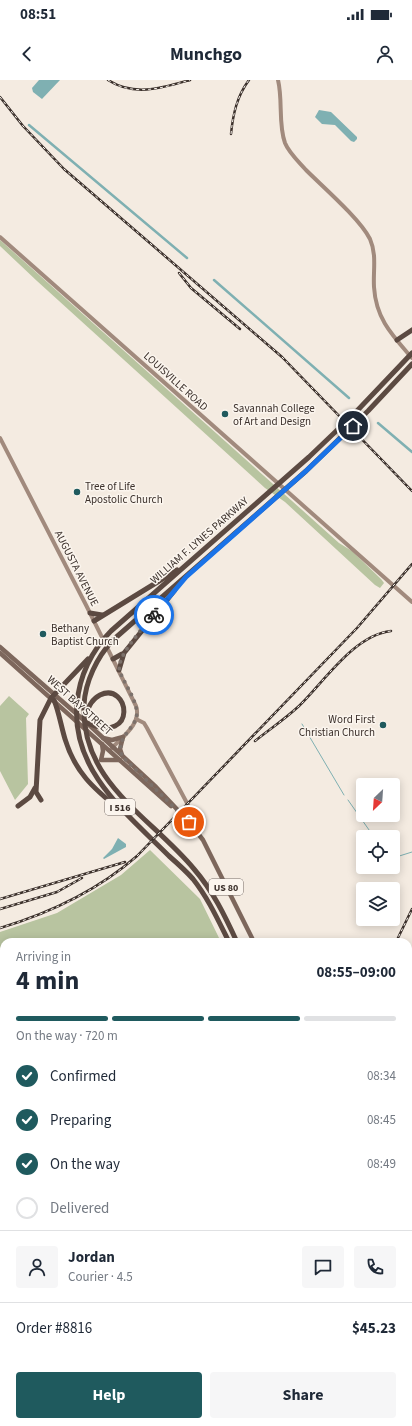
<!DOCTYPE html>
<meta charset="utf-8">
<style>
:root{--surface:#fff;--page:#f6f6f7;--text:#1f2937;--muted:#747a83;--line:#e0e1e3;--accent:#1f5a5e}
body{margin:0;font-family:"Source Sans 3",sans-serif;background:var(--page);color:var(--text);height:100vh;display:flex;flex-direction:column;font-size:15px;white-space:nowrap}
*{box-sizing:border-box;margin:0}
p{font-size:13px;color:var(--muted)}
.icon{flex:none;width:22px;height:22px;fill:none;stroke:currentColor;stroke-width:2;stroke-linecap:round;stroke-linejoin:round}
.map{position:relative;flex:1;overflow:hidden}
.sheet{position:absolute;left:0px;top:858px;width:412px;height:488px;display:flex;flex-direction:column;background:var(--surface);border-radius:12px 12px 0 0;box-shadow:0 2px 10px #0003}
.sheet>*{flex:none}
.needle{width:26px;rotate:205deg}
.fabs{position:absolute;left:356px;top:698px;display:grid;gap:8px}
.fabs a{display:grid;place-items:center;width:44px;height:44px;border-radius:4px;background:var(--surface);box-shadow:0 2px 10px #0003;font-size:20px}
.pin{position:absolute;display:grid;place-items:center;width:34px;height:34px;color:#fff;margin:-17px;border:2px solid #fff;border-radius:50%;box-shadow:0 1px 4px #0007}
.courier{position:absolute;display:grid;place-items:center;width:40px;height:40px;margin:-20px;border:3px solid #1a73e8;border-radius:50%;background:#fff;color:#222;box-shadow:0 1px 5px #0007}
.headline em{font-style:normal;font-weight:700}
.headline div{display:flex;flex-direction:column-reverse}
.headline{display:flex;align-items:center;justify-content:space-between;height:68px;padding:0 16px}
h1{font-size:26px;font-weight:700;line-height:30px}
.bar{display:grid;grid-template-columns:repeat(4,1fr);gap:6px 4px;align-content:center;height:48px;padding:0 16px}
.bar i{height:5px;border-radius:3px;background:var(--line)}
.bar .active{background:var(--accent)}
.bar p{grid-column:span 4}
.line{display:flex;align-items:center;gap:10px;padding:0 16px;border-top:1px solid var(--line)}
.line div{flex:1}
.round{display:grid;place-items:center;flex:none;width:42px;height:42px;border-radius:4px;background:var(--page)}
ol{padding:0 16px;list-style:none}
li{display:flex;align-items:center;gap:12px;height:44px}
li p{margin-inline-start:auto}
li .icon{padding:4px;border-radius:50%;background:var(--accent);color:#fff;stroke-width:4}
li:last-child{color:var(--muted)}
li i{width:22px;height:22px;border:2px solid var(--line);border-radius:50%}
.button{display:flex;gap:8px;margin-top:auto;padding:8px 16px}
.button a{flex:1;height:46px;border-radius:4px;background:var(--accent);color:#fff;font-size:16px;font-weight:700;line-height:46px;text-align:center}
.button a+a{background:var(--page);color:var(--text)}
.status{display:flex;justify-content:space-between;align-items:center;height:28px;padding:0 20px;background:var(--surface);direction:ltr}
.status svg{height:11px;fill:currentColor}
header{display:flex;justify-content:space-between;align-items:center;height:52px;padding:0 16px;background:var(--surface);font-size:18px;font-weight:700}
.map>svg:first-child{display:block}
.green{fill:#b8c4a0}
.water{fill:#7fb0b2}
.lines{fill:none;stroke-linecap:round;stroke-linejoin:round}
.stream{stroke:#7fb0b2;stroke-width:1}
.canal{stroke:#7fb0b2;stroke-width:2.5}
.secondary{stroke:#a18a7d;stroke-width:4}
.primary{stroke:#7d675c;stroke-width:4.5}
.motorway{stroke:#5c4a42;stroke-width:5}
.rail-casing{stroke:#3b302b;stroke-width:2.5}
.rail{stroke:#fbf5ee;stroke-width:1;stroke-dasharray:3;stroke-linecap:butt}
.done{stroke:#7c716b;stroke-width:4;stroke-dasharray:0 7.2}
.route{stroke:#1a73e8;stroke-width:5}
.poi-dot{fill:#1f5a5e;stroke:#fbf5ee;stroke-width:1.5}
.labels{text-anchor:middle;stroke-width:3;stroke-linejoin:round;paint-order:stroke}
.shield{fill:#fbf5ee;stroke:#756b66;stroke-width:1}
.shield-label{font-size:10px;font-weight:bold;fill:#3b302b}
.street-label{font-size:11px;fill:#3b302b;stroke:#fbf5ee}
.poi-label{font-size:11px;fill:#3b302b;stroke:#fbf5ee;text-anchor:start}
</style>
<div class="status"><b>08:51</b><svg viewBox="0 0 49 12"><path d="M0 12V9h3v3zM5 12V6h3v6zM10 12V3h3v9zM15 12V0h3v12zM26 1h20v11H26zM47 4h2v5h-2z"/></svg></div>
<header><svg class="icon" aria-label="back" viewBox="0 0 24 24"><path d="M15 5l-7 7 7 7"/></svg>Munchgo<svg class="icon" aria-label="person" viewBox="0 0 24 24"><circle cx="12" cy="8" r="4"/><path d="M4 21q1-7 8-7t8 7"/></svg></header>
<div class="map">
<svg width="412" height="1346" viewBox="0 0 412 1346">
<rect width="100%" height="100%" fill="#f4ebe1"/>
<g class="green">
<path d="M0,160L339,463L352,471L381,499L384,503L380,508L375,505L285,422L265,408L37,201L0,166Z"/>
<path d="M9,616L29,634L26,638L28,704L15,720L0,691V626Z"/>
<path d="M150,770L200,819L221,862H4V952H0V852L57,833L121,795Z"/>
</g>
<g class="water">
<path d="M39,0H60L42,19L33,12L32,8Z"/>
<path d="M319,30L331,32L357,57V59L354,62L351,61L335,45L322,44L315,37Z"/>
<path d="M118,758L126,764V767L104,779L103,778L112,769Z"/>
</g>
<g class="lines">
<g class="stream">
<path d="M302,644L344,715"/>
<path d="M348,720L374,757"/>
<path d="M393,778L412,772"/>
</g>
<g class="canal">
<path d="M29,45L187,178"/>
<path d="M214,200L349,318"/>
<path d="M378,343L412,372"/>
<path d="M408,1230L412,1227"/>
<path d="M300,1346L303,1342"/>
</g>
<g class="secondary">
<path d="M278,0C283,20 278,44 285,63C289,73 299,82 306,90C323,107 360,139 370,159C377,175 373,190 374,207C376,239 392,255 412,278"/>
<path d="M0,157L412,522"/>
<path d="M0,358L86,525L136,626C142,644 122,657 111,669"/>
<path d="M136,639L144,643L147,648L188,725L198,752"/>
</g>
<g class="primary">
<path d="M0,567L87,643L156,707L189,742L203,760L254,862"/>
<path d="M0,573L171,726"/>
<path d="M103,658L112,660L123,657"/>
<path d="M102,664L103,671L101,680H120"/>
<path d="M122,675L120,669L123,657"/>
<path d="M408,1107H412"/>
<path d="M408,1219L412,1216"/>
<path d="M380,1342V1346"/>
</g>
<g class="motorway">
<path d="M397,260L412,250"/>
<path d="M90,533L102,535"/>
<path d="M94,541L177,490"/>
<path d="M113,579L122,574"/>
<path d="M119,590L124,573L175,510"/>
<path d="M54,620C59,632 61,646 65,659C75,692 93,708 119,729"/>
<path d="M86,634C89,626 92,619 100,615C129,601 139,665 87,643"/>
<path d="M41,720L36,712L40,640L51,618L88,579"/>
<path d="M18,726L30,717L35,708"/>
<path d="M229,862C218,840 208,818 193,799C186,791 177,783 169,776C126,733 71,690 77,624C79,596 92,570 111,551L309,377L354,334L412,273"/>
<path d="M237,862C225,836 213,811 194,789C150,736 81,703 84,625C85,602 97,577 113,560L306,391L368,331L412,284"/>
<path d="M408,1158L412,1165"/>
<path d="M408,1174L412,1180"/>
<path d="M408,1201L412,1211"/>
</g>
<g class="rail-casing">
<g id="rail">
<path d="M108,0C134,17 162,8 190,0"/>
<path d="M0,17L23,46L64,89L282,277L412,411"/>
<path d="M231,54C233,34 237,16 249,0"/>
<path d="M179,193L191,208L240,249"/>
<path d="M255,661C270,649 285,639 299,626C324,602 354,555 391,551"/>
<path d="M0,819L125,782"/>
<path d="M0,829L57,812L82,798"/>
<path d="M0,848C50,833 97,811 137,776L357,548L412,484"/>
<path d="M396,862L412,829"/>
<path d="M0,963H4"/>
<path d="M0,983L4,984"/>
<path d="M0,992L4,991"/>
<path d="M0,1003L4,1001"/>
<path d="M0,1294L4,1292"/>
<path d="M0,1340L4,1339"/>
<path d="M239,1342L242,1346"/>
</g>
</g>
<use href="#rail" class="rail"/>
</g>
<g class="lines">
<path class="done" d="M154,535C145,546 114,578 120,592C125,605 135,617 137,632C137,650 115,655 122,676L189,742"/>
<path class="route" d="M154,535L186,497L306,391L353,346"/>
</g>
<g class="poi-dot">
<circle cx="225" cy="334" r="4"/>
<circle cx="77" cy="412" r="4"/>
<circle cx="43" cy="554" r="4"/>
<circle cx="383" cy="645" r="4"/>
</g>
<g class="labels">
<g class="shield">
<rect x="105" y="719" width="30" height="16" rx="3"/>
<rect x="209" y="799" width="34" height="16" rx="3"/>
</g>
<g class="shield-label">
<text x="120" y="731">I 516</text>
<text x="226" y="811">US 80</text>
</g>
<g class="street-label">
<text transform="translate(176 301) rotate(42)" y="4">LOUISVILLE ROAD</text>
<text transform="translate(199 460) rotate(-41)" y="4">WILLIAM F. LYNES PARKWAY</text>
<text transform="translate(77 488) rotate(63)" y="4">AUGUSTA AVENUE</text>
<text transform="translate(80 625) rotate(42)" y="4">WEST BAY STREET</text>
</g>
<g class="poi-label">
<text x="233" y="332">Savannah College<tspan x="233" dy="13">of Art and Design</tspan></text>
<text x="85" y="410">Tree of Life<tspan x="85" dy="13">Apostolic Church</tspan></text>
<text x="51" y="552">Bethany<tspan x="51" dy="13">Baptist Church</tspan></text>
<text x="375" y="643" text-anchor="end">Word First<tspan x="375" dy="13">Christian Church</tspan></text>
</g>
</g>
</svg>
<div class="fabs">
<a><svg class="needle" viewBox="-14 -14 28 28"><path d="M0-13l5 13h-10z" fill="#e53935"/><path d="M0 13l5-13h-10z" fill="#747a83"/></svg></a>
<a><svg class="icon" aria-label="locate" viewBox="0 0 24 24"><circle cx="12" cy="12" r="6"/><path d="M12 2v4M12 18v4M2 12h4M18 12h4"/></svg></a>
<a><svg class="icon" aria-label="layers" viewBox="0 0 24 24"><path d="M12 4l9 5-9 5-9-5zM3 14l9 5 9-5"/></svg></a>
</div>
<div class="pin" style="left:189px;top:742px;background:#ea580c"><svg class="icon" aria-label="bag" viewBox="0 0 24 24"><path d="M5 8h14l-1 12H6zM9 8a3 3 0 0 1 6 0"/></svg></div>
<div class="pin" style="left:353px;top:346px;background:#1f2937"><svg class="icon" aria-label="home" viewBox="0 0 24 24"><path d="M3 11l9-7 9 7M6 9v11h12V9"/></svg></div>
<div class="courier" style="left:154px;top:535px"><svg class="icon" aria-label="bike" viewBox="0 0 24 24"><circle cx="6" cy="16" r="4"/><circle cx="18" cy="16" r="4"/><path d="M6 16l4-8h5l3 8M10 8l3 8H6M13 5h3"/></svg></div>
<section class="sheet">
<div class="headline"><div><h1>4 min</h1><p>Arriving in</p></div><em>08:55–09:00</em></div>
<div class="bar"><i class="active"></i><i class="active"></i><i class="active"></i><i></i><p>On the way · 720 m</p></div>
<ol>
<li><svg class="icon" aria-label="check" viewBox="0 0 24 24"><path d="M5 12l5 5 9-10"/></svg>Confirmed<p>08:34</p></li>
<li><svg class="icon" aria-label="check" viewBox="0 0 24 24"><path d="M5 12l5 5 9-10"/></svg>Preparing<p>08:45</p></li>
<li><svg class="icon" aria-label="check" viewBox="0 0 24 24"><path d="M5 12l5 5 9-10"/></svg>On the way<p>08:49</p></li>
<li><i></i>Delivered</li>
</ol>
<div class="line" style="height:72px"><a class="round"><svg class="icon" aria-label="person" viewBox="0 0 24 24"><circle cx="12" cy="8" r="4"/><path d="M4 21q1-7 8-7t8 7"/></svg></a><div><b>Jordan</b><p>Courier · 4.5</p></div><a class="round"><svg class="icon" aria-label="chat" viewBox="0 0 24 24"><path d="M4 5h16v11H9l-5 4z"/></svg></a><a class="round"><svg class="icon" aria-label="phone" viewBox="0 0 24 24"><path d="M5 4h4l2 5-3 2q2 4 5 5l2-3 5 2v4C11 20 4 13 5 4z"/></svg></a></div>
<div class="line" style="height:52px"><div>Order #8816</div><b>$45.23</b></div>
<div class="button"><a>Help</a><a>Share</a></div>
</section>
</div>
